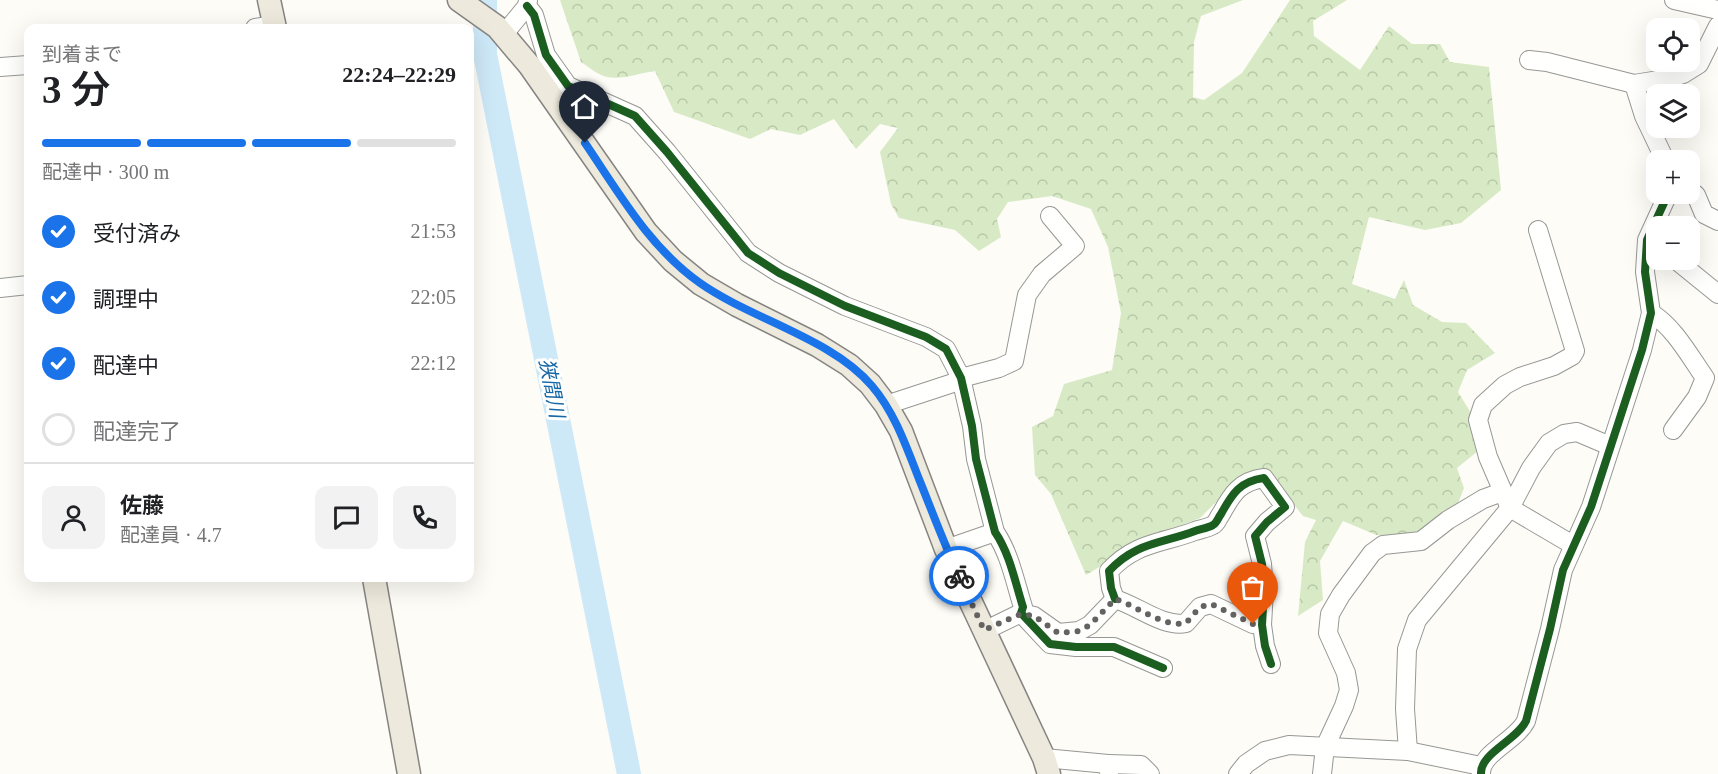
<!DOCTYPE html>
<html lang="ja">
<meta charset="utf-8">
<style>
:root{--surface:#fff;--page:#f2f2f2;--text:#202124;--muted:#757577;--line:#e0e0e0;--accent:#1a73e8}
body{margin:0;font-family:"Times New Roman","Noto Sans JP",serif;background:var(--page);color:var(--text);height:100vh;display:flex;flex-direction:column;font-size:22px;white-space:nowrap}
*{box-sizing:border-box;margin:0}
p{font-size:20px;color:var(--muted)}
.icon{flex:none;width:33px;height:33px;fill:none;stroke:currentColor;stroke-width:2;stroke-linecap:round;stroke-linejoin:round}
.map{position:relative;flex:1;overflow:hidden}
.sheet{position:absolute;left:24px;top:24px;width:450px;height:558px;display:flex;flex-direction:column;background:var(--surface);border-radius:12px;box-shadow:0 6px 24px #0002}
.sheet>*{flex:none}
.fabs{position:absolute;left:1646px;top:18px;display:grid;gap:12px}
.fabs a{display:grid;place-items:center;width:54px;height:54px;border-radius:12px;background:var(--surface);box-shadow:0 6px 24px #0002;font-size:30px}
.pin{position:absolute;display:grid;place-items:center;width:51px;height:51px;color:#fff;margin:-62px -26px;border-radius:50% 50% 50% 0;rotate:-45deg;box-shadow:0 0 6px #0007}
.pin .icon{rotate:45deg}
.courier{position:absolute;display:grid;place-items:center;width:60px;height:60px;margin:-30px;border:4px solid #1a73e8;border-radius:50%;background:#fff;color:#222;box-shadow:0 2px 8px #0007}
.overview em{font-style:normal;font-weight:600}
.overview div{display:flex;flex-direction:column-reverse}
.overview{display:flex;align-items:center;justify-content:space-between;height:102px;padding:0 18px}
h1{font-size:39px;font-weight:600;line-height:45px}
.bar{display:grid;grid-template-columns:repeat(4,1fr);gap:9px 6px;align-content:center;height:72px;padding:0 18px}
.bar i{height:8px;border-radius:4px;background:var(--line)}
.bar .current{background:var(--accent)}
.bar p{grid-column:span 4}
.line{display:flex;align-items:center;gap:15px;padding:0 18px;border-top:2px solid var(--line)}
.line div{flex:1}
.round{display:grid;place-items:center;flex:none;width:63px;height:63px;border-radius:12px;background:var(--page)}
ol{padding:0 18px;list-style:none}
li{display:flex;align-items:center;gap:18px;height:66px}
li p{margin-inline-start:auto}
li .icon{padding:6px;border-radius:50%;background:var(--accent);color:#fff;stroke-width:4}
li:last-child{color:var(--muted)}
li i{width:33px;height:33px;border:3px solid var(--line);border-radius:50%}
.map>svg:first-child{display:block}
.forest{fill:url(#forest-crowns)}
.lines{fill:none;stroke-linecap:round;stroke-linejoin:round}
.river{stroke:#cde8f7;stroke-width:24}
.minor-casing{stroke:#979795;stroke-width:20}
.major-casing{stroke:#858482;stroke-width:25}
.minor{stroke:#fffffe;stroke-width:18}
.major{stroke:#ede9dc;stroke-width:22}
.cycleway-casing{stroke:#fff;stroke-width:11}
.cycleway{stroke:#1b5e20;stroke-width:8}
.done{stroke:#646362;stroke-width:6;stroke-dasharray:0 10.8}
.route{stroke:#1a73e8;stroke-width:8}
.labels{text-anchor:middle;stroke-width:6;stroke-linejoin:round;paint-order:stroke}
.water-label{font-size:20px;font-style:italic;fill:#1768a6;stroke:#fff}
</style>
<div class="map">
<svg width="1718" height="774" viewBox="0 0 1718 774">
<defs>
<pattern id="forest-crowns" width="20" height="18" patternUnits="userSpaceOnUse" patternTransform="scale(1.5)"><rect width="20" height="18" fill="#d8eac5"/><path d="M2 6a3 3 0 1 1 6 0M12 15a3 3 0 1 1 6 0" fill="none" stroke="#b8c8a8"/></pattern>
</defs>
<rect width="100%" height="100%" fill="#fdfcf7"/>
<path class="forest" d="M560,0H1243L1201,16L1194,42L1193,97L1204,100L1242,73L1290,0H1347L1313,21L1314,36L1360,70L1389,26L1412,44H1440L1450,62L1489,67L1501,190L1461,223L1425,230L1369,217L1352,284L1395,299L1404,280L1413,305L1442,322L1466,323L1495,353L1467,370L1458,392L1471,413L1478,451L1457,468L1464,488L1454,514L1432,527L1403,536L1376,535L1343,521L1320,561L1323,600L1298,616L1305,542L1316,520L1303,516L1268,472L1221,497L1200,518L1146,539L1086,575L1051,494L1035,475L1032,427L1053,416L1064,384L1112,370L1121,313L1108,247L1091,209L1052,196L1008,202L997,219L1001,237L979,251L955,230L899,218L891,204L880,152L898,128L880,124L856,149L834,119L800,135L771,129L750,139L674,112L655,71C639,73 623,80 607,77C598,75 589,67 581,62Z"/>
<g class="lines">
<path class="river" d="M485,0V54L629,774"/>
<g class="minor-casing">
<g id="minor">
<path d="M1674,0L1718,10"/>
<path d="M527,6L534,15L546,55L568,86L635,116L667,152L748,253L779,273L845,306L926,337L946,349L961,378L972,426L976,459L995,532C1010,554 1015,582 1023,607L1021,613L1050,644L1076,647H1114L1163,668"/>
<path d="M255,28L275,25"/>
<path d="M504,34L527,6L528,0"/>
<path d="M1529,60L1547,62L1634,84L1671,78L1683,74L1699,64L1718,26"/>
<path d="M0,67L28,65"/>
<path d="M1634,84L1644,116L1665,160"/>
<path d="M1689,190L1696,195L1704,214L1718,221"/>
<path d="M1538,230L1575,351L1572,356L1554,366L1520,377L1505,385L1483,405L1478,420L1488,457L1510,508L1573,545"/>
<path d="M1676,260L1718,294"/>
<path d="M0,288L28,285"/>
<path d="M1651,313C1674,327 1689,355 1705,378L1697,397L1673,430"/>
<path d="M886,405L956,382L961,378L999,368L1014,361L1027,295L1042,274L1075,246L1050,216"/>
<path d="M946,549L995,532"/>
<path d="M1115,599L1111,588L1109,571C1136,542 1161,544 1195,531C1201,529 1208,528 1213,525C1217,523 1218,518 1221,514C1232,494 1240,481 1264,478L1285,507L1267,522L1255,536L1262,564L1264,590L1262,625L1265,646L1271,664"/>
<path d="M984,631L1021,613L1034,616L1058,633L1079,631L1090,625L1115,599C1138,606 1164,628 1186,623L1200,607L1211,604L1253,624L1262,625"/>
<path d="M1408,751L1405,709L1407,649L1417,620L1510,508L1531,468L1549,443L1564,434L1577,432L1610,446"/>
<path d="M1044,758L1108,764L1109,774"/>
<path d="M1108,764L1141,765L1150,774"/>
<path d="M1238,774L1246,764L1265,751L1289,745L1408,751L1481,766"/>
<path d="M1322,774L1325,747L1344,706L1349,690L1346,673L1328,633L1330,614L1341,595L1372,553L1383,545L1421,541L1448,520L1483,499L1502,492"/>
<path d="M1481,774C1480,753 1516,741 1526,721L1550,629L1563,570L1591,507L1642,350L1651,313L1645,272L1647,240L1668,194"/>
</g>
</g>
<g class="major-casing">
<g id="major">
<path d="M269,0L275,28"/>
<path d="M459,0L497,27L530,66L646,232L673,261L701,284L737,305L817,345L849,365L870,384L886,405L901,431L946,549L1044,758L1049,774"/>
<path d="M374,578L409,774"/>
</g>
</g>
<use href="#minor" class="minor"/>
<use href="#major" class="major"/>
<g class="cycleway-casing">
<g id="cycleway">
<path d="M527,6L534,15L546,55L568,86L635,116L667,152L748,253L779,273L845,306L926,337L946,349L961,378L972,426L976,459L995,532C1010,554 1015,582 1023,607L1021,613L1050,644L1076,647H1114L1163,668"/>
<path d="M1115,599L1111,588L1109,571C1136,542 1161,544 1195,531C1201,529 1208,528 1213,525C1217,523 1218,518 1221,514C1232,494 1240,481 1264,478L1285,507L1267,522L1255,536L1262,564L1264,590L1262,625L1265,646L1271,664"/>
<path d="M1481,774C1480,753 1516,741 1526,721L1550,629L1563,570L1591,507L1642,350L1651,313L1645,272L1647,240L1668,194"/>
</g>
</g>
<use href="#cycleway" class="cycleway"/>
</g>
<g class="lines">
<path class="done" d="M959,576L984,630L1021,614L1034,616L1058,633L1079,631L1090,625L1115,599C1137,606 1164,628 1186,623L1200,607L1211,604L1253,624"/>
<path class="route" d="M585,143C619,193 650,248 700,283C751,319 833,339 872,386C895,413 906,446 919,479C932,511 944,544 959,576"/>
</g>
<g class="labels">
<g class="water-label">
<text transform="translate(552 388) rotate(79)" y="7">狭間川</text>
</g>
</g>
</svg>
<div class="fabs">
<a><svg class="icon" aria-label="locate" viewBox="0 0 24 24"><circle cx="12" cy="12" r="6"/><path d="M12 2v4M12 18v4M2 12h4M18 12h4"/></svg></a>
<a><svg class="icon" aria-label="layers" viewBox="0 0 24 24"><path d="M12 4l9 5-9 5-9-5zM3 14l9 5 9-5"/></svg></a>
<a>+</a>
<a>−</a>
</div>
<div class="pin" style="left:1253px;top:624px;background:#ea580c"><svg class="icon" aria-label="bag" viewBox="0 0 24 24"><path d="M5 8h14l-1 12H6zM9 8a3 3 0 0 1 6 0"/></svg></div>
<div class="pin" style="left:585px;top:143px;background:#1f2937"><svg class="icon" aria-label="home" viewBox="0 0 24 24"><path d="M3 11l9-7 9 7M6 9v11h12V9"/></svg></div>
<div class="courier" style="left:959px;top:576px"><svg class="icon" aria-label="bike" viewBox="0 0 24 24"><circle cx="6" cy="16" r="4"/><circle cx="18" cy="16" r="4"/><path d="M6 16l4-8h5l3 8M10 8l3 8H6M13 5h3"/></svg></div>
<section class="sheet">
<div class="overview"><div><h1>3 分</h1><p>到着まで</p></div><em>22:24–22:29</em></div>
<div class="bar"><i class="current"></i><i class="current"></i><i class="current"></i><i></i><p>配達中 · 300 m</p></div>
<ol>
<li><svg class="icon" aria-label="check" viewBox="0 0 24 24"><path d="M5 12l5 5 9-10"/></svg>受付済み<p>21:53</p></li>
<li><svg class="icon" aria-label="check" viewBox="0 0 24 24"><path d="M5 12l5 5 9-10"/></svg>調理中<p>22:05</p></li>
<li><svg class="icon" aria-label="check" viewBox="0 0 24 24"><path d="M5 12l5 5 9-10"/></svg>配達中<p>22:12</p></li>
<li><i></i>配達完了</li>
</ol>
<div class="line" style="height:108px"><a class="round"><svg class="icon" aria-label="person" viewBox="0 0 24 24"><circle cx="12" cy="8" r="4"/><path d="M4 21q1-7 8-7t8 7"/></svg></a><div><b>佐藤</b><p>配達員 · 4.7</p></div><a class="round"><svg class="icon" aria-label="chat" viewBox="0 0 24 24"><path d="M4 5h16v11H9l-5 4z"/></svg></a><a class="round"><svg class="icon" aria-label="phone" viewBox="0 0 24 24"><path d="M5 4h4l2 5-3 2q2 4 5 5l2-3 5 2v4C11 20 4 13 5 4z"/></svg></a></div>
</section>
</div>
